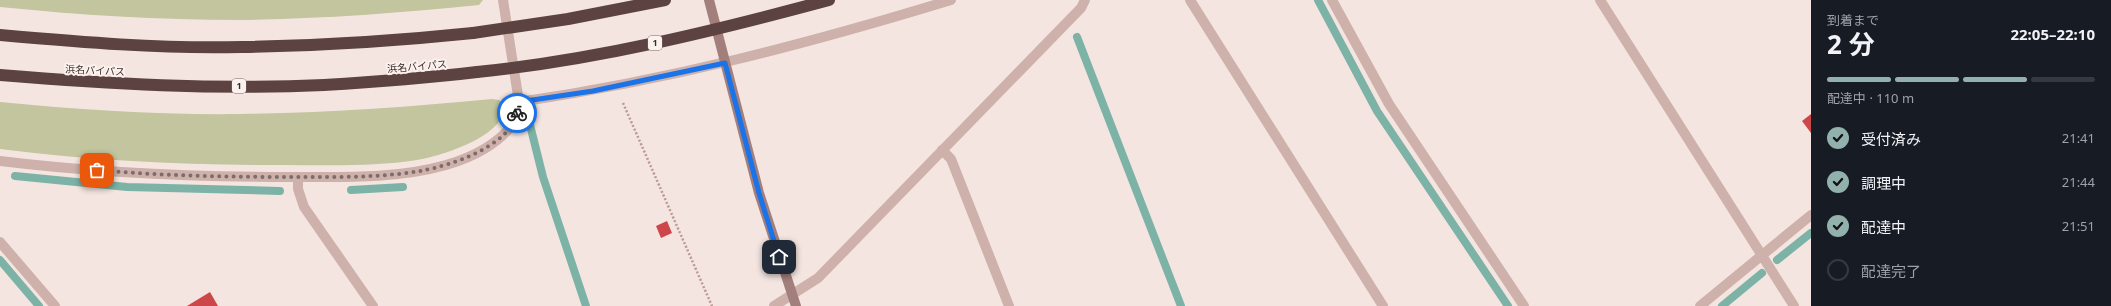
<!DOCTYPE html>
<html lang="ja">
<meta charset="utf-8">
<style>
:root{--surface:#171b24;--page:#242831;--text:#f1f3f6;--muted:#9ea1a6;--line:#363941;--accent:#92b0ac}
body{margin:0;font-family:"Noto Sans","Noto Sans JP",sans-serif;background:var(--page);color:var(--text);height:100vh;display:flex;flex-direction:column;font-size:15px;white-space:nowrap}
*{box-sizing:border-box;margin:0}
p{font-size:13px;color:var(--muted)}
.icon{flex:none;width:22px;height:22px;fill:none;stroke:currentColor;stroke-width:2;stroke-linecap:round;stroke-linejoin:round}
.map{position:relative;flex:1;overflow:hidden}
.panel{display:flex;flex-direction:column;background:var(--surface);width:300px}
.panel>*{flex:none}
.pin{position:absolute;display:grid;place-items:center;width:34px;height:34px;color:#fff;margin:-17px;border-radius:8px;box-shadow:0 2px 6px #0006}
.courier{position:absolute;display:grid;place-items:center;width:40px;height:40px;margin:-20px;border:3px solid #1a73e8;border-radius:50%;background:#fff;color:#222;box-shadow:0 1px 5px #0007}
.headline em{font-style:normal;font-weight:700}
.headline div{display:flex;flex-direction:column-reverse}
.headline{display:flex;align-items:center;justify-content:space-between;height:68px;padding:0 16px}
h1{font-size:26px;font-weight:700;line-height:30px}
.bar{display:grid;grid-template-columns:repeat(4,1fr);gap:6px 4px;align-content:center;height:48px;padding:0 16px}
.bar i{height:5px;border-radius:3px;background:var(--line)}
.bar .active{background:var(--accent)}
.bar p{grid-column:span 4}
ol{padding:0 16px;list-style:none}
li{display:flex;align-items:center;gap:12px;height:44px}
li p{margin-inline-start:auto}
li .icon{padding:4px;border-radius:50%;background:var(--accent);color:#111;stroke-width:4}
li:last-child{color:var(--muted)}
li i{width:22px;height:22px;border:2px solid var(--line);border-radius:50%}
main{display:flex;flex:1;min-height:0}
.map>svg:first-child{display:block}
.green{fill:#c2c59e}
.lines{fill:none;stroke-linecap:round;stroke-linejoin:round}
.stream{stroke:#7db3a7;stroke-width:8}
.building{fill:#cc464a}
.path{stroke:#ba9a94;stroke-width:2.5;stroke-dasharray:2 2;stroke-linecap:butt}
.street{stroke:#ceb1aa;stroke-width:10}
.secondary{stroke:#a27f7b;stroke-width:10}
.highway{stroke:#5c4241;stroke-width:12}
.highway-bridge{stroke:#5c4241;stroke-width:12}
.done{stroke:#7c6c6a;stroke-width:4;stroke-dasharray:0 7.2}
.route{stroke:#1a73e8;stroke-width:5}
.labels{text-anchor:middle;stroke-width:4;stroke-linejoin:round;paint-order:stroke}
.shield{fill:#fbf1ed;stroke:#756664;stroke-width:1}
.shield-label{font-size:9px;font-weight:bold;fill:#3b2b2a}
.street-label{font-size:10px;fill:#3b2b2a;stroke:#fbf1ed}
</style>
<main>
<div class="map">
<svg width="1811" height="306" viewBox="0 0 1811 306">
<rect width="100%" height="100%" fill="#f4e5e0"/>
<g class="green">
<path d="M0,0H483L479,5C399,13 320,19 239,20C159,20 80,15 0,7Z"/>
<path d="M492,99L499,100L505,106C505,136 442,156 417,160C373,167 326,165 281,165C187,165 93,161 0,149V102C80,110 161,115 242,114C325,113 409,107 492,99Z"/>
</g>
<g class="lines">
<g class="stream">
<path d="M1318,0L1377,111L1508,306"/>
<path d="M1077,37L1181,306"/>
<path d="M529,121L543,177L586,306"/>
<path d="M15,176L127,187L280,191"/>
<path d="M351,190L403,187"/>
<path d="M0,260L39,306"/>
<path d="M1777,260L1811,233"/>
<path d="M1722,306L1762,273"/>
</g>
</g>
<g class="building">
<path d="M1811,114V133L1802,121Z"/>
<path d="M667,221L672,233L661,238L656,226Z"/>
<path d="M210,292L218,306H187Z"/>
</g>
<g class="lines">
<path class="path" d="M623,103L712,306"/>
<g class="street">
<path d="M503,0L519,102"/>
<path d="M1190,0L1383,306"/>
<path d="M1332,0L1389,104L1524,306"/>
<path d="M1600,0L1794,306"/>
<path d="M942,150L951,159L1009,306"/>
<path d="M0,161C97,173 195,177 293,177C343,177 397,179 446,165C471,158 502,143 515,120C518,115 518,108 519,102C669,80 807,44 951,0"/>
<path d="M298,177V189L304,207L373,306"/>
<path d="M0,242L55,306"/>
<path d="M774,306L818,278L1081,8L1085,0"/>
<path d="M1700,306L1811,215"/>
</g>
<path class="secondary" d="M709,0L759,193L796,306"/>
<g class="highway">
<path d="M0,35C80,42 161,49 241,47C319,46 396,41 473,33"/>
<path d="M0,75C108,84 216,90 324,85C375,82 426,78 477,72"/>
</g>
<g class="highway-bridge">
<path d="M473,33L568,19L665,0"/>
<path d="M477,72C596,60 714,31 829,0"/>
</g>
</g>
<g class="lines">
<path class="done" d="M97,170C162,176 228,177 293,177C335,177 379,178 420,171C450,166 510,146 517,113"/>
<path class="route" d="M517,113L519,102L593,91L725,63L759,193L779,257"/>
</g>
<g class="labels">
<g class="shield">
<rect x="648" y="36" width="14" height="14" rx="3"/>
<rect x="232" y="79" width="14" height="14" rx="3"/>
</g>
<g class="shield-label">
<text x="655" y="46">1</text>
<text x="239" y="89">1</text>
</g>
<g class="street-label">
<text transform="translate(417 66) rotate(-5)" y="4">浜名バイパス</text>
<text transform="translate(95 70) rotate(3)" y="4">浜名バイパス</text>
</g>
</g>
</svg>
<div class="pin" style="left:97px;top:170px;background:#ea580c"><svg class="icon" aria-label="bag" viewBox="0 0 24 24"><path d="M5 8h14l-1 12H6zM9 8a3 3 0 0 1 6 0"/></svg></div>
<div class="pin" style="left:779px;top:257px;background:#1f2937"><svg class="icon" aria-label="home" viewBox="0 0 24 24"><path d="M3 11l9-7 9 7M6 9v11h12V9"/></svg></div>
<div class="courier" style="left:517px;top:113px"><svg class="icon" aria-label="bike" viewBox="0 0 24 24"><circle cx="6" cy="16" r="4"/><circle cx="18" cy="16" r="4"/><path d="M6 16l4-8h5l3 8M10 8l3 8H6M13 5h3"/></svg></div>
</div>
<section class="panel">
<div class="headline"><div><h1>2 分</h1><p>到着まで</p></div><em>22:05–22:10</em></div>
<div class="bar"><i class="active"></i><i class="active"></i><i class="active"></i><i></i><p>配達中 · 110 m</p></div>
<ol>
<li><svg class="icon" aria-label="check" viewBox="0 0 24 24"><path d="M5 12l5 5 9-10"/></svg>受付済み<p>21:41</p></li>
<li><svg class="icon" aria-label="check" viewBox="0 0 24 24"><path d="M5 12l5 5 9-10"/></svg>調理中<p>21:44</p></li>
<li><svg class="icon" aria-label="check" viewBox="0 0 24 24"><path d="M5 12l5 5 9-10"/></svg>配達中<p>21:51</p></li>
<li><i></i>配達完了</li>
</ol>
</section>
</main>
